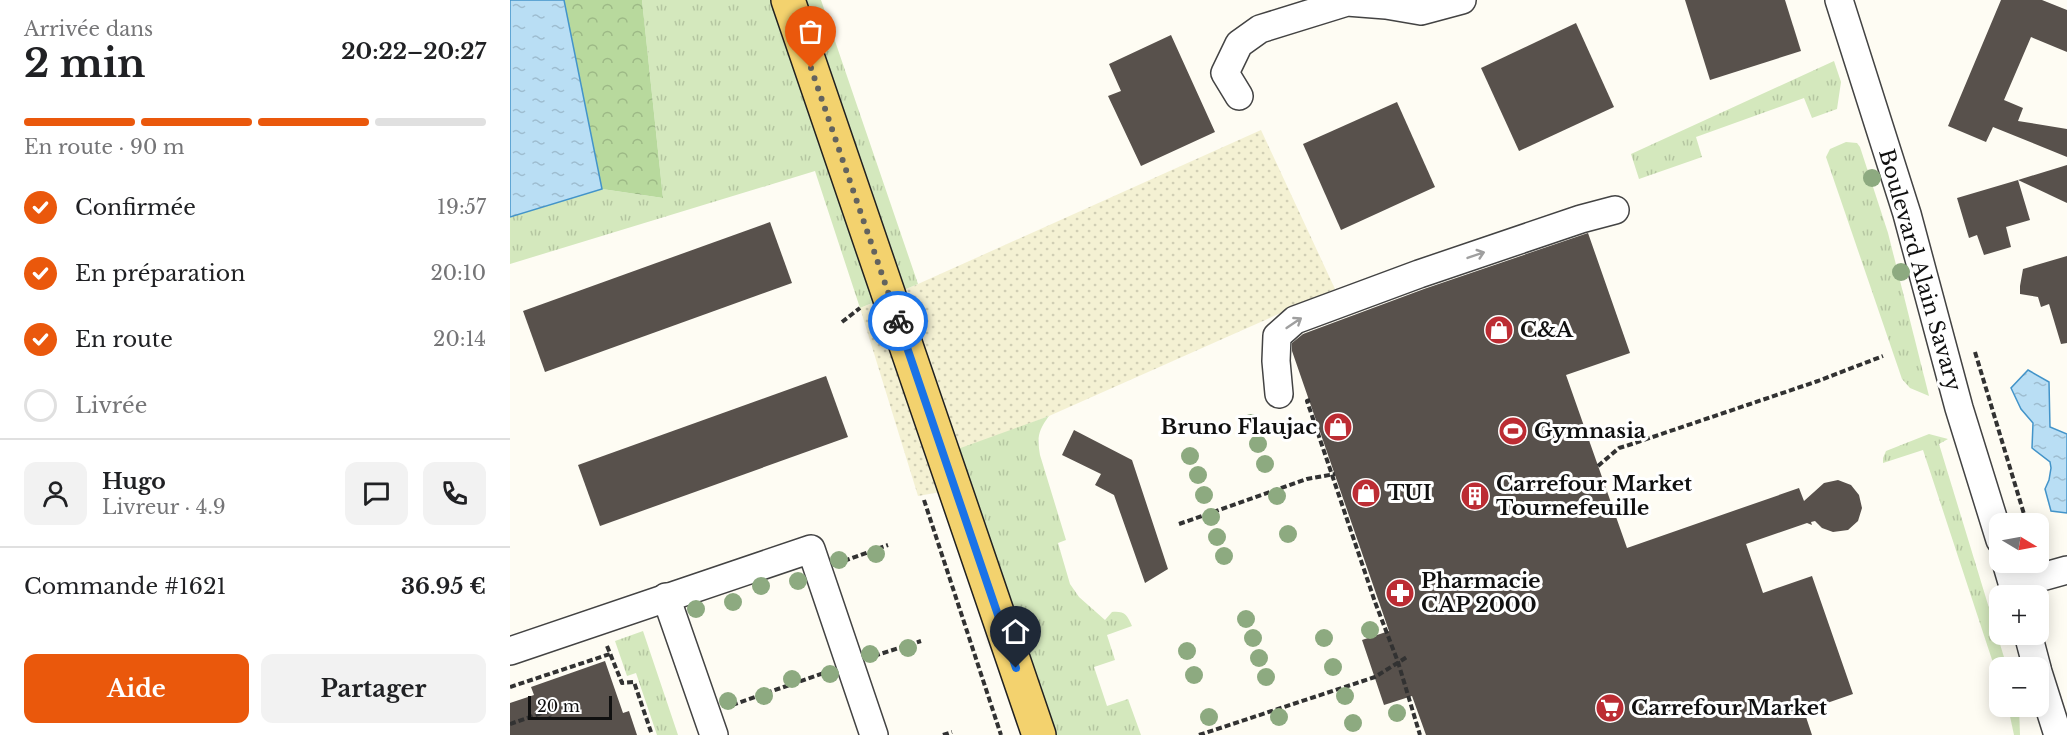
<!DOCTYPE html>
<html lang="fr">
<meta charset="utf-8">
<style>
:root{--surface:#fff;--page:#f2f2f2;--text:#202124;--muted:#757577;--line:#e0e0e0;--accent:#ea580c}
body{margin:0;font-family:"Libre Baskerville",serif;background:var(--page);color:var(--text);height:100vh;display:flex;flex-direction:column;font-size:22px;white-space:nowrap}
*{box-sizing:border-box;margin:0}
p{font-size:20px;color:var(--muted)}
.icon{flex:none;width:33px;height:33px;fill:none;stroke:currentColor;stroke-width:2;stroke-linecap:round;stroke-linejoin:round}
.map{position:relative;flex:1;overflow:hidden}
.drawer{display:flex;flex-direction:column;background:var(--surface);width:510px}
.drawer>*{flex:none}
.needle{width:39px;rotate:100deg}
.controls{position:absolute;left:1479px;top:513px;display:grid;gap:12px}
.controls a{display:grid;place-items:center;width:60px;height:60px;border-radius:12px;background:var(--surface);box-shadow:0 3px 15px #0003;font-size:30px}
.scale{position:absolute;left:18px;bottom:15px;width:84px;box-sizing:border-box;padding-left:6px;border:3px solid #101010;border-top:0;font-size:16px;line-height:21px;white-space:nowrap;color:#101010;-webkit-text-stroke:4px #fff;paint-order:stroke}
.pin{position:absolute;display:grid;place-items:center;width:51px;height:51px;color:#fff;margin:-62px -26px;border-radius:50% 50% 50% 0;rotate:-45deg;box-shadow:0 0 6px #0007}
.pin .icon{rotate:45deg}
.courier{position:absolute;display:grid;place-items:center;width:60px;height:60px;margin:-30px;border:4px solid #1a73e8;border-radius:50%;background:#fff;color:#222;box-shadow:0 2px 8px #0007}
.overview em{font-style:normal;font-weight:700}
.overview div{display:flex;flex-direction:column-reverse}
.overview{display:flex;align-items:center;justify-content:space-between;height:102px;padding:0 24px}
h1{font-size:39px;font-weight:700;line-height:45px}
.bar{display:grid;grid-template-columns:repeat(4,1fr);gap:9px 6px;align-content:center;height:72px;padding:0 24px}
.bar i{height:8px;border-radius:4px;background:var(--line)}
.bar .selected{background:var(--accent)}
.bar p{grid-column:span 4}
.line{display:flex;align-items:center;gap:15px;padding:0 24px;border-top:2px solid var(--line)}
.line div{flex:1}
.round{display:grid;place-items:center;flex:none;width:63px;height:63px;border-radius:12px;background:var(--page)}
ol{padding:0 24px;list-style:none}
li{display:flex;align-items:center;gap:18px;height:66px}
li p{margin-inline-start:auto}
li .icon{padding:6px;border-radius:50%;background:var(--accent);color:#fff;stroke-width:4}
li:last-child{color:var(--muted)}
li i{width:33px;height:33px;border:3px solid var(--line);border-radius:50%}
.primary-button{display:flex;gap:12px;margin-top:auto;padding:12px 24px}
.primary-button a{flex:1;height:69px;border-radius:12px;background:var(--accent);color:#fff;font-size:24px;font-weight:700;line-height:69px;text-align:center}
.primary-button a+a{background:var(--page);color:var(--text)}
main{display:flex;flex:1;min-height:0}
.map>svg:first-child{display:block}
.farmland{fill:url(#farmland-dots)}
.grass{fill:url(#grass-tufts)}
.forest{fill:url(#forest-crowns)}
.water{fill:url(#water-ripples);stroke:#4394c9;stroke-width:1.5}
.building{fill:#58514c}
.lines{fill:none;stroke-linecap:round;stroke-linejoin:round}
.minor-casing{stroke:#434343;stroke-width:30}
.major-casing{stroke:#212121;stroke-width:36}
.path{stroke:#323232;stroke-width:4;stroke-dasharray:6 3;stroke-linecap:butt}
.minor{stroke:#fff;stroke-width:27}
.major{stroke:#f3d26e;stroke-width:33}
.tree{fill:#8daa80}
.oneway{stroke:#9f9f9f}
.done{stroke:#63635f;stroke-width:6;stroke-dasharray:0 10.8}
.route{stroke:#1a73e8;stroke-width:8}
.labels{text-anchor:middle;stroke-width:6;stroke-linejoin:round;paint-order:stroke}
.street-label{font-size:21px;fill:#101010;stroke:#fff}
.poi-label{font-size:21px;font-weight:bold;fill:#101010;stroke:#fff;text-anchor:start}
</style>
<main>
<section class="drawer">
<div class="overview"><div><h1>2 min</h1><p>Arrivée dans</p></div><em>20:22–20:27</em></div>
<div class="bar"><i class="selected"></i><i class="selected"></i><i class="selected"></i><i></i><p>En route · 90 m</p></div>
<ol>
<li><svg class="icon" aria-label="check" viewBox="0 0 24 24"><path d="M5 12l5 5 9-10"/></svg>Confirmée<p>19:57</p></li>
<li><svg class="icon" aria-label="check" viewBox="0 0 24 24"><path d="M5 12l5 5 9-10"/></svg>En préparation<p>20:10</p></li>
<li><svg class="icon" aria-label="check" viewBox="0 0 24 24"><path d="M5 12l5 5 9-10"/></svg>En route<p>20:14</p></li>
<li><i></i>Livrée</li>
</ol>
<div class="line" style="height:108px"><a class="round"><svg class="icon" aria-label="person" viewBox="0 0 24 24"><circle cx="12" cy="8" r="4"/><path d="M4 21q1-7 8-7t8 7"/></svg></a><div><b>Hugo</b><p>Livreur · 4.9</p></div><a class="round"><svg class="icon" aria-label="chat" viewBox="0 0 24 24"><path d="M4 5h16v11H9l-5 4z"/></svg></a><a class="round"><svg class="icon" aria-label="phone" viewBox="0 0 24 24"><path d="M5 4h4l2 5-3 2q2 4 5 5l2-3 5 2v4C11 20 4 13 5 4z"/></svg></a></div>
<div class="line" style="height:78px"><div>Commande #1621</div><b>36.95 €</b></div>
<div class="primary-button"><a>Aide</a><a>Partager</a></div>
</section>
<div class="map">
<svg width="1557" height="735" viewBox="0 0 1557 735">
<defs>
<pattern id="farmland-dots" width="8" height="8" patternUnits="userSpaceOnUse" patternTransform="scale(1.5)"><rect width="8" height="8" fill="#f4f1d3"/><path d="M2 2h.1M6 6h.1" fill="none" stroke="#d0ceb4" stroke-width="1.8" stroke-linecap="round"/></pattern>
<pattern id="grass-tufts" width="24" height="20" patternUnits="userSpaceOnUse" patternTransform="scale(1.5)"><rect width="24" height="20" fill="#d4e8bd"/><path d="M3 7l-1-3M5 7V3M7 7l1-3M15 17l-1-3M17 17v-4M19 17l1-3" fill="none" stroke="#b5c6a1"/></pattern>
<pattern id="forest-crowns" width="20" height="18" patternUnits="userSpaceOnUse" patternTransform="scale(1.5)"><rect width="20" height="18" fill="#b8d99d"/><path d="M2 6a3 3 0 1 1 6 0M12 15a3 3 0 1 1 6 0" fill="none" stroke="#9db986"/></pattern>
<pattern id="water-ripples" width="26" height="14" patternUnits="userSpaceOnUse" patternTransform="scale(1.5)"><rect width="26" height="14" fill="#b9def4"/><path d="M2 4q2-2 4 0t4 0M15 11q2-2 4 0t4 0" fill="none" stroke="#9ebdd0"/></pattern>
</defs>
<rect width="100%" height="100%" fill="#fefcf3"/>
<path class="farmland" d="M751,130L825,289L539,416L461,446L476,484L408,496L350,308L408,284Z"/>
<g class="grass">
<path d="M132,0H311L408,284L350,308L305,171L0,264V217L92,189L153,198Z"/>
<path d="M1324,61L1331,82L1327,109L1302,118L1294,98L1186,137L1192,157L1129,179L1121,154Z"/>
<path d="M1336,142L1347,143L1350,147L1378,233L1419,396L1400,388L1392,379L1316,157L1320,149Z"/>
<path d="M539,416C528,431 527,437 530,455L556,540L548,543L560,584L569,597L595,620L602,612C615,611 617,615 622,626L597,635L605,660L584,667L597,706L618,699L631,735H543L445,450Z"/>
<path d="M1419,434L1438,439L1429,444L1497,667L1490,668L1489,681L1413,450L1373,463V458L1376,451Z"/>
<path d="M133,631L168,735H147L126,673L117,676L105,641Z"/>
<path d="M1498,707H1509L1510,735H1504Z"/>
</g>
<path class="forest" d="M0,0H132L153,198L92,189L0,217Z"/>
<g class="water">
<path d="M0,0H54L92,189L0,217Z"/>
<path d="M1518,370L1539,382L1540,427L1557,434V513L1541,511L1535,489L1539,480L1541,468L1540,462L1522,448L1523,423L1511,409L1501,388Z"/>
</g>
<g class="building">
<path d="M1175,0H1275L1291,51L1200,80Z"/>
<path d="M1491,0H1532L1557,10V52L1521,37L1494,100L1513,108L1508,121L1557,129V157L1483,127L1476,142L1438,126Z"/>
<path d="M1066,23L1104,107L1009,151L971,68Z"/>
<path d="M661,35L705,132L631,166L598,96L611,91L599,64Z"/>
<path d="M887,102L925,187L831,230L793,144Z"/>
<path d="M1557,165V203L1508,180Z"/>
<path d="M1508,180L1520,220L1496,227L1501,247L1474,255L1467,235L1459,238L1447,198Z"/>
<path d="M260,222L282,283L35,372L13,311Z"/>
<path d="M1078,233L1120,353L1056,375L1117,548L1289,488L1294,501L1314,483L1328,480L1341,485L1349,495L1352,508L1348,521L1338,530L1323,532L1312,528L1305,521L1301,522L1302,525L1297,523L1236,544L1253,593L1302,576L1343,694L1294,711L1302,735H916L902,696L874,705L852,640L879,631L782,351V343L793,334L914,289Z"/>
<path d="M1557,256V343L1551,344L1539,304L1531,307L1528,297L1510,294V286L1513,269Z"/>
<path d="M316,376L338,437L90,526L68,465Z"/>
<path d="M564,430L622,460L658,569L635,583L604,495L585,485L591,474L552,455Z"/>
<path d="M95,661L113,713L119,711L127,735H0V703L24,695L21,687Z"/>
</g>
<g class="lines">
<g class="minor-casing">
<g id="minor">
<path d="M1329,0L1397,214L1449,408L1490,540"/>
<path d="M729,96L715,73L729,44L750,29L837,2L876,5L911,11L952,0"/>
<path d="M769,394L766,361L767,336L785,320L909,274L1071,219L1105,210"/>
<path d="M1496,562L1506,596"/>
<path d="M1503,585L1557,570"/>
<path d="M156,597L204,735"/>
<path d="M1518,634L1527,668"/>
<path d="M0,651L301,549L364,735"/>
<path d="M1528,672L1548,735"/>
</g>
</g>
<g class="major-casing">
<path id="major" d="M278,0L529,735"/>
</g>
<g class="path">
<path d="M332,322L350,308"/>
<path d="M1465,352L1517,524"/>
<path d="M800,400L797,401L865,602L888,662L910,735"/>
<path d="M1088,466L1109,448L1116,446L1308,381L1373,356"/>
<path d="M414,500L491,735"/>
<path d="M669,524L797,479L825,474"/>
<path d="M334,561L378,545"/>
<path d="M97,646L112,683L124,682L142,735"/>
<path d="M364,656L411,641"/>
<path d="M0,687L100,654"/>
<path d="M222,705L314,673"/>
<path d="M0,724L37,711L40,717"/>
<path d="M433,735L442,732"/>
<path d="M689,735L865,677L897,657"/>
</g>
<use href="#minor" class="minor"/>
<use href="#major" class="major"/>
</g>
<g class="tree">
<circle cx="1362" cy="178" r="9"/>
<circle cx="1391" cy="272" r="9"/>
<circle cx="741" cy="423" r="9"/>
<circle cx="748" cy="444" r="9"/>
<circle cx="680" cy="456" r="9"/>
<circle cx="755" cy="464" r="9"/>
<circle cx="688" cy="475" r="9"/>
<circle cx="694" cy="495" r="9"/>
<circle cx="767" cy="496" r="9"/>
<circle cx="701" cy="517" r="9"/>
<circle cx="778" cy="534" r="9"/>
<circle cx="707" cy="537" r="9"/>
<circle cx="366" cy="554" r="9"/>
<circle cx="714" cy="556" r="9"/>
<circle cx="329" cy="560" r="9"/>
<circle cx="288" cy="581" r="9"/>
<circle cx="251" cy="586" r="9"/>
<circle cx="223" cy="602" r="9"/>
<circle cx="186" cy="609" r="9"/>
<circle cx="736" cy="619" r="9"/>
<circle cx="860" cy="630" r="9"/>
<circle cx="743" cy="638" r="9"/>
<circle cx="814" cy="638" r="9"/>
<circle cx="398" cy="648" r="9"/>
<circle cx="677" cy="651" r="9"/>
<circle cx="360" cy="654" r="9"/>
<circle cx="749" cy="658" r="9"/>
<circle cx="823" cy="667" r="9"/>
<circle cx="320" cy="674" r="9"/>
<circle cx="684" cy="675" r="9"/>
<circle cx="756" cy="677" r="9"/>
<circle cx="282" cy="679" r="9"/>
<circle cx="254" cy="696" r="9"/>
<circle cx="835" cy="696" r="9"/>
<circle cx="218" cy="701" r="9"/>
<circle cx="887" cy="713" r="9"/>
<circle cx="699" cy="717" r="9"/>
<circle cx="769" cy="717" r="9"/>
<circle cx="843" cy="723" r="9"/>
</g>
<defs><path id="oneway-shaft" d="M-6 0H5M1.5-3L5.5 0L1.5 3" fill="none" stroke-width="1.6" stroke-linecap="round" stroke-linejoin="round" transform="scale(1.5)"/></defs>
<g class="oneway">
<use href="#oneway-shaft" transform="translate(966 255) rotate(-19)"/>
<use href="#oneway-shaft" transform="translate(784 323) rotate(-34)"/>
</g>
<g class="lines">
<path class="done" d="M301,68L388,321"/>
<path class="route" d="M388,321L506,668"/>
</g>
<defs>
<g id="shop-disc" transform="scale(1.5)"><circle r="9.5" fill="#bc2c33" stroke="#fff"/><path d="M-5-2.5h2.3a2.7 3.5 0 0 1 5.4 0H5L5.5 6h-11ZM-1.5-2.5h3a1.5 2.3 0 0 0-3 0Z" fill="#fff"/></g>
<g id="stadium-disc" transform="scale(1.5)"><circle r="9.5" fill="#bc2c33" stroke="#fff"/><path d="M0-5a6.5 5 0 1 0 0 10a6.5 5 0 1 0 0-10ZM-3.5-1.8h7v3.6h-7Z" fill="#fff"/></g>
<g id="building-disc" transform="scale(1.5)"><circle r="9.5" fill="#bc2c33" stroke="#fff"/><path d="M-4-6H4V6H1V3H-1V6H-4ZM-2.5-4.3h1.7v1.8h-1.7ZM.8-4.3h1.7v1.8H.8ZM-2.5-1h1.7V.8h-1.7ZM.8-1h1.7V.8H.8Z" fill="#fff"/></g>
<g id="pharmacy-disc" transform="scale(1.5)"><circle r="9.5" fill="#bc2c33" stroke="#fff"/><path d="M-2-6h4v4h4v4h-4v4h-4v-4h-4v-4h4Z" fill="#fff"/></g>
<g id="supermarket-disc" transform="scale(1.5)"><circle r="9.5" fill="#bc2c33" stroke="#fff"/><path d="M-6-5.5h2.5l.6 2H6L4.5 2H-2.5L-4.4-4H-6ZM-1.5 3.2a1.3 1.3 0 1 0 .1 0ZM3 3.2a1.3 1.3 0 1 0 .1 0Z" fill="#fff"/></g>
</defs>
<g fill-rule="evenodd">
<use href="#shop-disc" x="989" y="330"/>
<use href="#shop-disc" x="828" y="427"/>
<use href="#stadium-disc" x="1003" y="431"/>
<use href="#shop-disc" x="856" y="493"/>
<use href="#building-disc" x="965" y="496"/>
<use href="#pharmacy-disc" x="890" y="593"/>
<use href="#supermarket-disc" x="1100" y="708"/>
</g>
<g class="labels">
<g class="street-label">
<text transform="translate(1410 270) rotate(74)" y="7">Boulevard Alain Savary</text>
</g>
<g class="poi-label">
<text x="1010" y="337">C&amp;A</text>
<text x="807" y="434" text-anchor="end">Bruno Flaujac</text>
<text x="1024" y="438">Gymnasia</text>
<text x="986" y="491">Carrefour Market<tspan x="986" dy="24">Tournefeuille</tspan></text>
<text x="877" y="500">TUI</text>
<text x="911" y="588">Pharmacie<tspan x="911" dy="24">CAP 2000</tspan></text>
<text x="1121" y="715">Carrefour Market</text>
</g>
</g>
</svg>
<div class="controls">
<a><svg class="needle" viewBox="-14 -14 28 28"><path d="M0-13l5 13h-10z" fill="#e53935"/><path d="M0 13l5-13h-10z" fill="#757577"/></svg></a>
<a>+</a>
<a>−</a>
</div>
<div class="scale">20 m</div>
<div class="pin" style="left:301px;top:68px;background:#ea580c"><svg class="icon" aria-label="bag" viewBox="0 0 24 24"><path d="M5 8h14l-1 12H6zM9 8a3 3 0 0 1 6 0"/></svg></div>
<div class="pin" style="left:506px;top:668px;background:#1f2937"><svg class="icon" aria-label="home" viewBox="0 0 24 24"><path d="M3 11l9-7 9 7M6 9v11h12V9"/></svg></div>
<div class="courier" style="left:388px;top:321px"><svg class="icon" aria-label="bike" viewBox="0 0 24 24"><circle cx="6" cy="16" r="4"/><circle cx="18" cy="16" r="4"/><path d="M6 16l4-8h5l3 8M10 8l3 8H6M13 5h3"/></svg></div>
</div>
</main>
